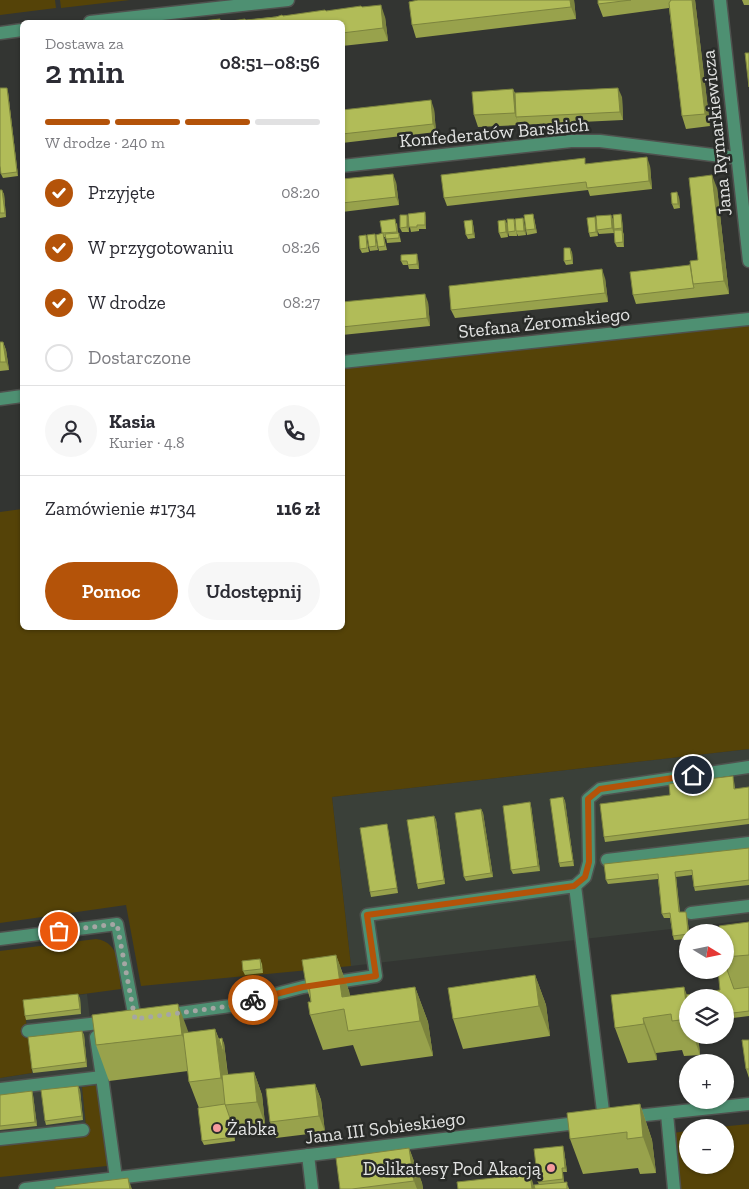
<!DOCTYPE html>
<html lang="pl">
<meta charset="utf-8">
<style>
:root{--surface:#fff;--page:#f7f7f7;--text:#2b2b33;--muted:#7c7c81;--line:#e1e1e2;--accent:#b45309}
body{margin:0;font-family:"Zilla Slab",serif;background:var(--page);color:var(--text);height:100vh;display:flex;flex-direction:column;font-size:19px;white-space:nowrap}
*{box-sizing:border-box;margin:0}
p{font-size:16px;color:var(--muted)}
.icon{flex:none;width:28px;height:28px;fill:none;stroke:currentColor;stroke-width:2;stroke-linecap:round;stroke-linejoin:round}
.map{position:relative;flex:1;overflow:hidden}
.details{position:absolute;left:20px;top:20px;width:325px;height:610px;display:flex;flex-direction:column;background:var(--surface);border-radius:8px;box-shadow:0 1px 4px #0004}
.details>*{flex:none}
.needle{width:32px;rotate:100deg}
.tools{position:absolute;left:679px;top:924px;display:grid;gap:10px}
.tools a{display:grid;place-items:center;width:55px;height:55px;border-radius:50%;background:var(--surface);box-shadow:0 1px 4px #0004;font-size:25px}
.pin{position:absolute;display:grid;place-items:center;width:42px;height:42px;color:#fff;margin:-21px;border:2px solid #fff;border-radius:50%;box-shadow:0 1px 5px #0007}
.courier{position:absolute;display:grid;place-items:center;width:50px;height:50px;margin:-25px;border:4px solid #b45309;border-radius:50%;background:#fff;color:#222;box-shadow:0 1px 6px #0007}
.headline em{font-style:normal;font-weight:600}
.headline div{display:flex;flex-direction:column-reverse}
.headline{display:flex;align-items:center;justify-content:space-between;height:85px;padding:0 25px}
h1{font-size:32px;font-weight:600;line-height:38px}
.bar{display:grid;grid-template-columns:repeat(4,1fr);gap:8px 5px;align-content:center;height:60px;padding:0 25px}
.bar i{height:6px;border-radius:4px;background:var(--line)}
.bar .active{background:var(--accent)}
.bar p{grid-column:span 4}
.line{display:flex;align-items:center;gap:12px;padding:0 25px;border-top:1px solid var(--line)}
.line div{flex:1}
.round{display:grid;place-items:center;flex:none;width:52px;height:52px;border-radius:26px;background:var(--page)}
ol{padding:0 25px;list-style:none}
li{display:flex;align-items:center;gap:15px;height:55px}
li p{margin-inline-start:auto}
li .icon{padding:5px;border-radius:50%;background:var(--accent);color:#fff;stroke-width:4}
li:last-child{color:var(--muted)}
li i{width:28px;height:28px;border:2px solid var(--line);border-radius:50%}
.button{display:flex;gap:10px;margin-top:auto;padding:10px 25px}
.button a{flex:1;height:58px;border-radius:30px;background:var(--accent);color:#fff;font-size:20px;font-weight:600;line-height:58px;text-align:center}
.button a+a{background:var(--page);color:var(--text)}
.map>svg:first-child{display:block}
.built{fill:#3a4039}
.green{fill:#554308}
.lines{fill:none;stroke-linecap:round;stroke-linejoin:round}
.minor-casing{stroke:#4f514e;stroke-width:15}
.minor{stroke:#4e9072;stroke-width:12}
.wall{fill:#98a24c}
.shaded-wall{fill:#7c843e}
.building{fill:#b1bc58;stroke:#7c843e}
.done{stroke:#a5a6a4;stroke-width:5;stroke-dasharray:0 9}
.route{stroke:#b45309;stroke-width:6}
.poi-dot{fill:#f59b9d;stroke:#292b28;stroke-width:2}
.labels{text-anchor:middle;stroke-width:5;stroke-linejoin:round;paint-order:stroke}
.street-label{font-size:19px;fill:#e2e3e2;stroke:#292b28}
.poi-label{font-size:19px;fill:#e2e3e2;stroke:#292b28;text-anchor:start}
</style>
<div class="map">
<svg width="749" height="1189" viewBox="0 0 749 1189">
<rect width="100%" height="100%" fill="#333532"/>
<g class="built">
<path d="M749,749V920L351,966L332,797Z"/>
<path d="M87,994L98,1085L82,1087L87,1136L0,1146V1078L32,1073L24,1002Z"/>
</g>
<g class="green">
<path d="M0,0H55L56,8L0,15Z"/>
<path d="M60,0H130L61,8Z"/>
<path d="M749,324V749L332,797L351,966L141,986L126,905L0,923V512L22,509V628H342L343,369Z"/>
<path d="M96,939C121,942 118,968 121,989L24,1002L32,1073L0,1078V951Z"/>
<path d="M98,1085L107,1166L0,1177V1146L87,1136L82,1087Z"/>
<path d="M749,1124V1189H679L673,1133L687,1131L688,1165H725V1128L719,1127Z"/>
</g>
<g class="lines">
<g class="minor-casing">
<g id="minor">
<path d="M720,0L749,261"/>
<path d="M90,22L288,0"/>
<path d="M0,33L22,30"/>
<path d="M342,166L571,141H600L737,158"/>
<path d="M342,362L749,319"/>
<path d="M0,399L22,396"/>
<path d="M607,860L749,843"/>
<path d="M575,886L585,877L589,862L588,799L600,789L749,767"/>
<path d="M691,913L749,906"/>
<path d="M0,939L117,924L135,1019"/>
<path d="M165,1015L230,1006L303,987L376,976L367,915L575,886L604,1119"/>
<path d="M28,1031L108,1022"/>
<path d="M96,1037L102,1077"/>
<path d="M0,1089L102,1077L116,1178"/>
<path d="M667,1114L674,1189"/>
<path d="M627,1117L749,1104"/>
<path d="M0,1139L83,1130"/>
<path d="M308,1155L312,1189"/>
<path d="M25,1189L585,1122"/>
</g>
</g>
<use href="#minor" class="minor"/>
</g>
<g class="wall">
<path d="M418,0H574L576,19L416,38L412,25Z"/>
<path d="M598,0H695L710,126L686,129L682,116L669,8L603,17L598,4Z"/>
<path d="M742,0H749V5H744Z"/>
<path d="M362,7L385,17L388,41L342,46V22L246,20Z"/>
<path d="M513,89L515,93L622,97L623,120L478,127L474,115Z"/>
<path d="M8,92L18,176L3,178L1,174Z"/>
<path d="M434,109L436,132L342,143V110Z"/>
<path d="M587,164L650,166L652,189L590,196L588,190L447,206L444,198Z"/>
<path d="M342,179L396,182L399,205L342,212Z"/>
<path d="M717,188L729,294L636,304L633,295L698,260Z"/>
<path d="M0,190L4,194L6,217L0,218Z"/>
<path d="M679,197L680,208L674,209L672,204Z"/>
<path d="M533,214L534,218L537,233L527,235L526,230Z"/>
<path d="M621,214L622,219L624,247H617L615,243L614,229Z"/>
<path d="M611,215L613,220L614,233L599,234L597,230L598,236L590,237L589,233L595,217L596,221Z"/>
<path d="M426,217V229H419V231L411,232L409,223V232H402L400,228L408,218Z"/>
<path d="M523,218L524,222L526,235L518,236L516,231Z"/>
<path d="M514,219L516,223L517,236H509L508,232Z"/>
<path d="M472,220L473,224L475,238L468,239L466,235Z"/>
<path d="M505,220L507,224L508,237L501,238L499,233Z"/>
<path d="M397,223L398,233L400,237L401,242L387,243L386,237H384L387,250L379,251L378,247L382,234Z"/>
<path d="M375,234L376,239L378,250L370,251L369,247Z"/>
<path d="M366,235L367,240L369,252L362,253L360,249Z"/>
<path d="M572,252L573,264L566,265L564,261Z"/>
<path d="M418,259L419,269H409L408,265H403L401,261Z"/>
<path d="M605,278L608,302L455,318L451,310Z"/>
<path d="M342,302H428L430,326L342,335Z"/>
<path d="M0,342H3L6,350L9,370L0,371Z"/>
<path d="M734,781L735,789L749,787V824L605,842L604,837L670,795L694,785Z"/>
<path d="M563,797L565,801L574,866L560,867L559,863Z"/>
<path d="M530,802L531,806L540,871L513,874L511,870Z"/>
<path d="M481,809L483,813L493,877L466,881L464,877Z"/>
<path d="M434,816L436,820L445,884L418,889L417,884Z"/>
<path d="M387,824L388,829L398,893L371,897L370,892Z"/>
<path d="M749,848V885L695,891L694,887L692,875L676,877L680,912L687,916L689,932H688V939L674,940L673,936L670,918H664L662,914L658,879L608,884L606,880Z"/>
<path d="M749,922V1016L725,1019V998H688V1035H698L700,1055L684,1056L682,1050L656,1053L657,1060L628,1063L615,1028L684,987L686,995L720,990L725,970V932Z"/>
<path d="M336,955L349,991L350,996L415,987L428,1022L433,1056L361,1066L353,1045L323,1050L310,1015L311,1002L306,985Z"/>
<path d="M260,959L262,964L263,973L245,975L243,971Z"/>
<path d="M535,975L546,1005L550,1036L463,1049L453,1019Z"/>
<path d="M80,998L81,1014L26,1020L25,1016Z"/>
<path d="M215,1029L219,1039L224,1043L228,1075L254,1072L262,1095L265,1124L234,1128L235,1141L204,1145L202,1141L199,1108L189,1082L188,1071L109,1081L96,1045Z"/>
<path d="M82,1031L84,1035L87,1067L33,1073L32,1069Z"/>
<path d="M749,1040V1078L746,1069Z"/>
<path d="M315,1084L321,1100L325,1132L276,1138L270,1122Z"/>
<path d="M78,1086L80,1090L83,1120L46,1125L45,1121Z"/>
<path d="M32,1091L33,1095L37,1126L0,1130V1095Z"/>
<path d="M640,1104L652,1140L656,1173L640,1174L638,1168L583,1174L570,1139Z"/>
<path d="M409,1148L422,1183L423,1189H340Z"/>
<path d="M564,1150L567,1172H563L564,1182L568,1186L569,1189H458L539,1185L538,1182Z"/>
</g>
<g class="shaded-wall">
<path d="M570,0H574L576,19L571,7Z"/>
<path d="M692,0H695L710,126L705,114Z"/>
<path d="M381,5L385,17L388,41L383,28Z"/>
<path d="M7,88L8,92L18,176L17,172Z"/>
<path d="M618,88L622,97L623,120L620,112Z"/>
<path d="M513,89L518,102L516,117L519,125L515,113Z"/>
<path d="M431,100L434,109L436,132L433,124Z"/>
<path d="M647,157L650,166L652,189L649,181Z"/>
<path d="M393,174L396,182L399,205L396,197Z"/>
<path d="M712,175L717,188L729,294L724,281Z"/>
<path d="M2,190L4,194L6,217L5,213Z"/>
<path d="M677,192L679,197L680,208L678,204Z"/>
<path d="M425,212L426,217V229L425,225Z"/>
<path d="M533,214L534,218L537,233L535,229Z"/>
<path d="M621,214L622,219L623,233L622,228Z"/>
<path d="M407,215L409,219V232L407,227Z"/>
<path d="M611,215L613,220L614,233L612,228Z"/>
<path d="M595,217L596,221L598,236L596,232Z"/>
<path d="M523,218L524,222L526,235L524,231Z"/>
<path d="M472,220L473,224L475,238L473,234Z"/>
<path d="M505,220L507,224L508,237L506,232Z"/>
<path d="M622,230L624,234V247L623,242Z"/>
<path d="M570,248L572,252L573,264L572,260Z"/>
<path d="M417,254L418,259L419,269L417,264Z"/>
<path d="M602,269L605,278L608,302L605,293Z"/>
<path d="M425,294L428,302L430,326L427,318Z"/>
<path d="M3,342L6,350L9,370L6,362Z"/>
<path d="M563,797L565,801L574,866L573,861Z"/>
<path d="M530,802L531,806L540,871L538,866Z"/>
<path d="M481,809L483,813L493,877L491,873Z"/>
<path d="M434,816L436,820L445,884L444,880Z"/>
<path d="M675,872L676,877L680,917L679,912Z"/>
<path d="M686,912L687,916L689,932H688Z"/>
<path d="M336,955L349,991L355,1030L342,997Z"/>
<path d="M535,975L546,1005L550,1036L539,1006Z"/>
<path d="M415,987L428,1022L433,1056L420,1021Z"/>
<path d="M684,987L688,998V1019Z"/>
<path d="M78,994L80,998L81,1014L80,1009Z"/>
<path d="M178,1004L191,1039L195,1070L182,1035Z"/>
<path d="M643,1018L656,1053L657,1060L644,1024Z"/>
<path d="M215,1029L224,1055L222,1038L224,1043L231,1104V1105L221,1078Z"/>
<path d="M82,1031L84,1035L87,1067L86,1062Z"/>
<path d="M693,1035H698L700,1055Z"/>
<path d="M254,1072L262,1095L265,1124L257,1102Z"/>
<path d="M315,1084L321,1100L325,1132L319,1116Z"/>
<path d="M78,1086L80,1090L83,1120L82,1116Z"/>
<path d="M32,1091L33,1095L37,1126L35,1122Z"/>
<path d="M640,1104L652,1140L656,1173L643,1137Z"/>
<path d="M232,1124L234,1128L235,1141L234,1137Z"/>
<path d="M563,1146L564,1150L567,1172L565,1168Z"/>
<path d="M409,1148L422,1183L423,1189H417L414,1181Z"/>
<path d="M530,1174L535,1189H532Z"/>
<path d="M128,1178L132,1189H130Z"/>
</g>
<g class="building">
<path d="M418,0H570L571,7L412,25L409,2Z"/>
<path d="M598,0H631L598,4Z"/>
<path d="M671,0H692L705,114L682,116L669,3Z"/>
<path d="M381,5L383,28L342,33V22H225L245,19L246,20L276,17L282,15L283,16L325,10L326,11L361,6L362,7Z"/>
<path d="M220,19V22H193Z"/>
<path d="M745,53H749V87Z"/>
<path d="M0,88H7L17,172L1,174L0,166Z"/>
<path d="M618,88L620,112L516,117L515,93Z"/>
<path d="M513,89L515,113L474,115L472,92Z"/>
<path d="M431,100L433,124L342,134V110Z"/>
<path d="M647,157L649,181L587,188L586,182L444,198L441,175L585,158V164Z"/>
<path d="M393,174L396,197L342,203V179Z"/>
<path d="M712,175L724,281L693,284L690,261L698,260L689,178Z"/>
<path d="M0,190H2L5,213H0Z"/>
<path d="M677,192L678,204H672L671,193Z"/>
<path d="M425,212V225H417V227H409L408,214Z"/>
<path d="M533,214L535,229L526,230L524,215Z"/>
<path d="M621,214L622,228L614,229L613,215Z"/>
<path d="M400,215H407V227L400,228Z"/>
<path d="M611,215L612,228L597,230L596,216Z"/>
<path d="M595,217L596,232L589,233L587,218Z"/>
<path d="M523,218L524,231H516L515,219Z"/>
<path d="M395,219L397,232L382,233L380,221Z"/>
<path d="M507,219H514L515,231L508,232Z"/>
<path d="M472,220L473,234L466,235L464,221Z"/>
<path d="M505,220L506,232L499,233L498,221Z"/>
<path d="M614,230H622L623,242L615,243Z"/>
<path d="M383,233L385,246L378,247L376,235Z"/>
<path d="M399,233V238L386,239L385,234Z"/>
<path d="M375,234L376,246L369,247L367,235Z"/>
<path d="M366,235L367,248L360,249L359,236Z"/>
<path d="M564,248H570L572,260L564,261Z"/>
<path d="M417,254V264L408,265L407,261H401V255Z"/>
<path d="M690,265L693,284L694,288L633,295L630,272Z"/>
<path d="M602,269L605,293L451,310L449,286Z"/>
<path d="M425,294L427,318L342,327V302Z"/>
<path d="M0,342H3L6,362H0Z"/>
<path d="M733,776L734,789L749,787V819L604,837L600,804L670,795L669,784L693,781V785L701,784L708,783V779Z"/>
<path d="M563,797L573,861L559,863L550,799Z"/>
<path d="M530,802L538,866L511,870L503,806Z"/>
<path d="M481,809L491,873L464,877L455,813Z"/>
<path d="M434,816L444,880L417,884L407,820Z"/>
<path d="M387,824L397,888L370,892L360,828Z"/>
<path d="M749,848V880L694,887L692,870L675,872L679,912H686L688,932V934L673,936L670,913L662,914L658,874L606,880L604,864Z"/>
<path d="M749,922V955L725,957V932H720L719,926Z"/>
<path d="M336,955L342,997L415,987L420,1021L348,1031L344,1009L310,1015L308,1002H311L309,984L306,985L302,960Z"/>
<path d="M260,959L261,969L243,971L242,961Z"/>
<path d="M725,964L734,989L749,987V1011L725,1014V998H688L686,995L720,990L718,970H725Z"/>
<path d="M535,975L539,1006L453,1019L448,988Z"/>
<path d="M684,987L688,1019L672,1021L671,1014L643,1018L644,1024L615,1028L611,995Z"/>
<path d="M78,994L80,1009L25,1016L23,1000Z"/>
<path d="M178,1004L182,1035L96,1045L92,1015Z"/>
<path d="M215,1029L221,1078L189,1082L183,1033Z"/>
<path d="M82,1031L86,1062L32,1069L28,1037Z"/>
<path d="M222,1038L224,1055L219,1039Z"/>
<path d="M742,1040H749V1069H746Z"/>
<path d="M254,1072L257,1102L225,1105L222,1075Z"/>
<path d="M315,1084L319,1116L270,1122L266,1089Z"/>
<path d="M78,1086L82,1116L45,1121L41,1090Z"/>
<path d="M32,1091L35,1122L0,1126V1095Z"/>
<path d="M225,1104L232,1124L234,1137L202,1141L198,1108Z"/>
<path d="M640,1104L643,1137L627,1139V1132L570,1139L567,1113Z"/>
<path d="M563,1146L565,1168H562L563,1179L538,1182L534,1149Z"/>
<path d="M409,1148L414,1181L352,1189H340L336,1158Z"/>
<path d="M530,1174L532,1189H458L457,1182Z"/>
<path d="M128,1178L130,1189H55V1187Z"/>
<path d="M567,1182V1189H535L534,1185Z"/>
</g>
<g class="lines">
<path class="done" d="M59,931L117,924L135,1019L230,1006L253,1000"/>
<path class="route" d="M253,1000L303,987L376,976L367,915L574,886L585,877L589,862L588,799L600,789L693,775"/>
</g>
<g class="poi-dot">
<circle cx="217" cy="1128" r="5"/>
<circle cx="551" cy="1168" r="5"/>
</g>
<g class="labels">
<g class="street-label">
<text transform="translate(494 132) rotate(-5)" y="7">Konfederatów Barskich</text>
<text transform="translate(716 133) rotate(-96)" y="7">Jana Rymarkiewicza</text>
<text transform="translate(544 322) rotate(-6)" y="7">Stefana Żeromskiego</text>
<text transform="translate(385 1127) rotate(-7)" y="7">Jana III Sobieskiego</text>
</g>
<g class="poi-label">
<text x="227" y="1135">Żabka</text>
<text x="541" y="1175" text-anchor="end">Delikatesy Pod Akacją</text>
</g>
</g>
</svg>
<div class="tools">
<a><svg class="needle" viewBox="-14 -14 28 28"><path d="M0-13l5 13h-10z" fill="#e53935"/><path d="M0 13l5-13h-10z" fill="#7c7c81"/></svg></a>
<a><svg class="icon" aria-label="layers" viewBox="0 0 24 24"><path d="M12 4l9 5-9 5-9-5zM3 14l9 5 9-5"/></svg></a>
<a>+</a>
<a>−</a>
</div>
<div class="pin" style="left:59px;top:931px;background:#ea580c"><svg class="icon" aria-label="bag" viewBox="0 0 24 24"><path d="M5 8h14l-1 12H6zM9 8a3 3 0 0 1 6 0"/></svg></div>
<div class="pin" style="left:693px;top:775px;background:#1f2937"><svg class="icon" aria-label="home" viewBox="0 0 24 24"><path d="M3 11l9-7 9 7M6 9v11h12V9"/></svg></div>
<div class="courier" style="left:253px;top:1000px"><svg class="icon" aria-label="bike" viewBox="0 0 24 24"><circle cx="6" cy="16" r="4"/><circle cx="18" cy="16" r="4"/><path d="M6 16l4-8h5l3 8M10 8l3 8H6M13 5h3"/></svg></div>
<section class="details">
<div class="headline"><div><h1>2 min</h1><p>Dostawa za</p></div><em>08:51–08:56</em></div>
<div class="bar"><i class="active"></i><i class="active"></i><i class="active"></i><i></i><p>W drodze · 240 m</p></div>
<ol>
<li><svg class="icon" aria-label="check" viewBox="0 0 24 24"><path d="M5 12l5 5 9-10"/></svg>Przyjęte<p>08:20</p></li>
<li><svg class="icon" aria-label="check" viewBox="0 0 24 24"><path d="M5 12l5 5 9-10"/></svg>W przygotowaniu<p>08:26</p></li>
<li><svg class="icon" aria-label="check" viewBox="0 0 24 24"><path d="M5 12l5 5 9-10"/></svg>W drodze<p>08:27</p></li>
<li><i></i>Dostarczone</li>
</ol>
<div class="line" style="height:90px"><a class="round"><svg class="icon" aria-label="person" viewBox="0 0 24 24"><circle cx="12" cy="8" r="4"/><path d="M4 21q1-7 8-7t8 7"/></svg></a><div><b>Kasia</b><p>Kurier · 4.8</p></div><a class="round"><svg class="icon" aria-label="phone" viewBox="0 0 24 24"><path d="M5 4h4l2 5-3 2q2 4 5 5l2-3 5 2v4C11 20 4 13 5 4z"/></svg></a></div>
<div class="line" style="height:65px"><div>Zamówienie #1734</div><b>116 zł</b></div>
<div class="button"><a>Pomoc</a><a>Udostępnij</a></div>
</section>
</div>
